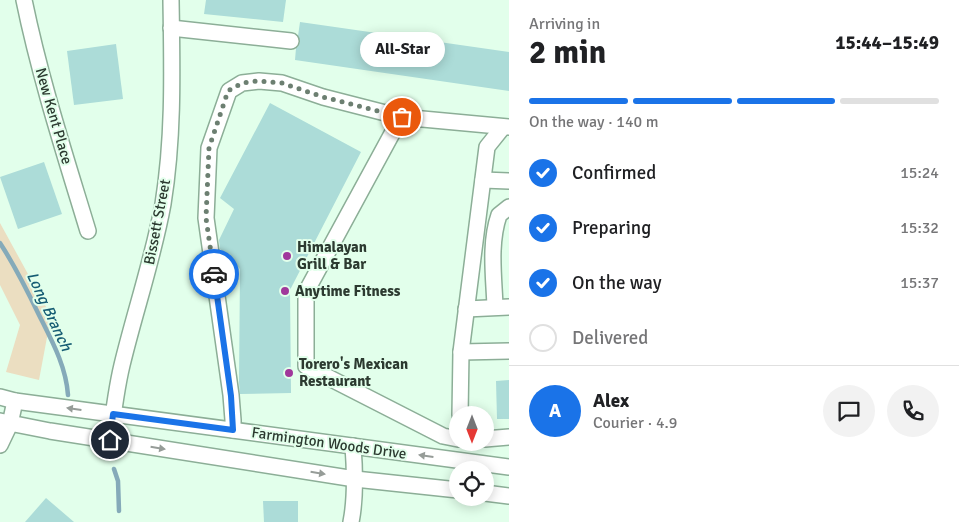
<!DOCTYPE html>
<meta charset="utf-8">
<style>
:root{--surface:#fff;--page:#f2f2f2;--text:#202124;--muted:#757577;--line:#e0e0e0;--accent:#1a73e8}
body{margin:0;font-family:Signika,sans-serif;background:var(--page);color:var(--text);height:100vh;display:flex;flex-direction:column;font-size:19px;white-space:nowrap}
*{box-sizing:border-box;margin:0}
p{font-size:16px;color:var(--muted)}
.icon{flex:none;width:28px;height:28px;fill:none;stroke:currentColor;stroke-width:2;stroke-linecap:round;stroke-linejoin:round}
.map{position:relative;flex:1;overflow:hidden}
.panel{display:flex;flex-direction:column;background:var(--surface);width:450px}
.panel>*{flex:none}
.needle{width:32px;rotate:180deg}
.tools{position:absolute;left:449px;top:406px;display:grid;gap:10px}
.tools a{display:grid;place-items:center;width:45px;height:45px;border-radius:50%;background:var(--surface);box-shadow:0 2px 12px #0003;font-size:25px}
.pin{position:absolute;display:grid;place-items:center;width:42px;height:42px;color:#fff;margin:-21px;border:2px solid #fff;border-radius:50%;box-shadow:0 1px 5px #0007}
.courier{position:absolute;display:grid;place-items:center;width:50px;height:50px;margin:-25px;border:4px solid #1a73e8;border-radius:50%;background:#fff;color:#222;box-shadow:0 1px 6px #0007}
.bubble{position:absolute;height:35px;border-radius:18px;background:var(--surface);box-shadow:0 2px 12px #0003;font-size:16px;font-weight:700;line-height:35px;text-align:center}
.overview em{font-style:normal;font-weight:700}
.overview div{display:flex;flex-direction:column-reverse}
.overview{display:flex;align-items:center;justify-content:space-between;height:85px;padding:0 20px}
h1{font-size:32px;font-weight:700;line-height:38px}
.bar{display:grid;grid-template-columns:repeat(4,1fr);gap:8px 5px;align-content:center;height:60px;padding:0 20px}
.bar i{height:6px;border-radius:4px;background:var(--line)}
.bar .on{background:var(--accent)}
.bar p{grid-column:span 4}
.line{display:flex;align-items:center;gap:12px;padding:0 20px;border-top:1px solid var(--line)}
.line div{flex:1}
.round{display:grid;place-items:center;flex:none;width:52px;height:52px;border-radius:26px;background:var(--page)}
ol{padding:0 20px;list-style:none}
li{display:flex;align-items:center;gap:15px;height:55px}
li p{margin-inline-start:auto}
li .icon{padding:5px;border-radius:50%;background:var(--accent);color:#fff;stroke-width:4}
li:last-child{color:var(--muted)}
li i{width:28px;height:28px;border:2px solid var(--line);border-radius:50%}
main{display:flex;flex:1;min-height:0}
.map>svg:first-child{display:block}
.green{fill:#ebdec1}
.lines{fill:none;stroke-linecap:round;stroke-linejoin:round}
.stream{stroke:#85aab9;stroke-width:4.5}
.building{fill:#acdcd8}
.minor-casing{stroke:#8cae97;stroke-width:18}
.minor{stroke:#fff;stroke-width:15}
.oneway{fill:#969c98}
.done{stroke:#6c7f71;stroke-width:5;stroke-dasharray:0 9}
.route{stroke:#1a73e8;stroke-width:6}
.poi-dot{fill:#a0389b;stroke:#e2ffeb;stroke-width:2}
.labels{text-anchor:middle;stroke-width:4;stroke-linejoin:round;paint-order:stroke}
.street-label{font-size:15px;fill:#2c3a30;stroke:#e2ffeb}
.poi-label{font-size:15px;font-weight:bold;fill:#2c3a30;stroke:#e2ffeb;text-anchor:start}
.water-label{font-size:16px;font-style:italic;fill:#155c73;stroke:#e2ffeb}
</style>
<main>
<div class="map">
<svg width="509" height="522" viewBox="0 0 509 522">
<rect width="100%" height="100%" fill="#e2ffeb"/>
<path class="green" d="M0,223L51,316L39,380L6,372L20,325L0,285Z"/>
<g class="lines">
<g class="stream">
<path d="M0,243C15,266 27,290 39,315C52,341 66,366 68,395"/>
<path d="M114,469L118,481L119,511"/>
</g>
</g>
<g class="building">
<path d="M206,0H286L283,22L204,14Z"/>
<path d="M300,22L509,52V91L295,60L296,48L300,42L298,36Z"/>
<path d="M116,44L123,99L74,105L67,51Z"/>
<path d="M270,103L361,152L290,290L291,393L240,394L239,382L240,269L220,249L219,240L234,209L220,198Z"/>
<path d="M44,162L62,214L18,229L0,177Z"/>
<path d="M509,380V419H497L496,381Z"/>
<path d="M46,498L74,522H25Z"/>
<path d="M263,501H298V522H264Z"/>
</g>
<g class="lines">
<g class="minor-casing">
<g id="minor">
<path d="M24,0C40,78 65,155 88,231"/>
<path d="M171,28L291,41"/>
<path d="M401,117L306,292V366L443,436L458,439"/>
<path d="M483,180L509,181"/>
<path d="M495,307C494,277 489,244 499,215L509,207"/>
<path d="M466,309L509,307"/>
<path d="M461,352L509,351"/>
<path d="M0,397L15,401L509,467"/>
<path d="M460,415L461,352L487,147L503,127"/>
<path d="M0,421L50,431L355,479L458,490"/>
<path d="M233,430V420L231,395L206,218L209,148L229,91L242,83L259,81L282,83L323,97L401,117L509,127"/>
<path d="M485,439L509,437"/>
<path d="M110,440C113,415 116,390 122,365C135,311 153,259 163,204C174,136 172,68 171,0"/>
<path d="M0,445L10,424L15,401"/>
<path d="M485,493L509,496"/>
<path d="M351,522C356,497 355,472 353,446"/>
</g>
</g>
<use href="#minor" class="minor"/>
</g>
<defs><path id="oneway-solid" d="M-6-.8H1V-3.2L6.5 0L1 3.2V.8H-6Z" transform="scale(1.25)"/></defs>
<g class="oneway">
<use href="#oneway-solid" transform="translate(74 409) rotate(-172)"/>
<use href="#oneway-solid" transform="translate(158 448) rotate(9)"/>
<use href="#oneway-solid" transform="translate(426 456) rotate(-172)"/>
<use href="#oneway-solid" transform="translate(318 473) rotate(9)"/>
</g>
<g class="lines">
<path class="done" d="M214,274L206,218L209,148L228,91L242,83L258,81L282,83L323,97L402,117"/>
<path class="route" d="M110,440L113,414L233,430L231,396L214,274"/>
</g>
<g class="poi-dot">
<circle cx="287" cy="256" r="5"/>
<circle cx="285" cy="291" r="5"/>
<circle cx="289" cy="373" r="5"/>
</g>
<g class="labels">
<g class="street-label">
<text transform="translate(54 116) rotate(74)" y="5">New Kent Place</text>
<text transform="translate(157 222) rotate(-79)" y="5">Bissett Street</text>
<text transform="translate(329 443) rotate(8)" y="5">Farmington Woods Drive</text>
</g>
<g class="poi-label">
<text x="297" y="252">Himalayan<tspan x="297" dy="17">Grill &amp; Bar</tspan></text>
<text x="295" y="296">Anytime Fitness</text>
<text x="299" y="369">Torero's Mexican<tspan x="299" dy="17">Restaurant</tspan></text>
</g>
<g class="water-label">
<text transform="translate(50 311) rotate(65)" y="6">Long Branch</text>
</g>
</g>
</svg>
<div class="tools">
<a><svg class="needle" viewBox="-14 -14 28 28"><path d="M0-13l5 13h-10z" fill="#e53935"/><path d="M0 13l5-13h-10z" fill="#757577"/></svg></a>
<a><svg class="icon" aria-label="locate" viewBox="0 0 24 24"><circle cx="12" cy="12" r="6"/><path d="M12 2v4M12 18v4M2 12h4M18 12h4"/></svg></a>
</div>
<div class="pin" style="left:402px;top:117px;background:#ea580c"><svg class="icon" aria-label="bag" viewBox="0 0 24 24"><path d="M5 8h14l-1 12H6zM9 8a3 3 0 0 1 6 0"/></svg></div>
<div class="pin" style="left:110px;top:440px;background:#1f2937"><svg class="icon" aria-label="home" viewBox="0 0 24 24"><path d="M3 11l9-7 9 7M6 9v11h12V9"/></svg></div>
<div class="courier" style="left:214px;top:274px"><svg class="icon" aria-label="car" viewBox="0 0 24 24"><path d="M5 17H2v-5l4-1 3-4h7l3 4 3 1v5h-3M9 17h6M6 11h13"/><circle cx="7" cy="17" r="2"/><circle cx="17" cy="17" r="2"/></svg></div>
<div class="bubble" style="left:360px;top:32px;width:85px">All-Star</div>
</div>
<section class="panel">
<div class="overview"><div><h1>2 min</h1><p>Arriving in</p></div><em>15:44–15:49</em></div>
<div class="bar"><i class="on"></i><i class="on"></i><i class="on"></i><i></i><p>On the way · 140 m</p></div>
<ol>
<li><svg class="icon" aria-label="check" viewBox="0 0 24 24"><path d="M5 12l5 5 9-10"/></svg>Confirmed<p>15:24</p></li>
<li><svg class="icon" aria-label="check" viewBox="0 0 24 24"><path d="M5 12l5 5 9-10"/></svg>Preparing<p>15:32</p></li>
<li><svg class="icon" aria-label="check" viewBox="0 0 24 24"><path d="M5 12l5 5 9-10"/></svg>On the way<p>15:37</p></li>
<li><i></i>Delivered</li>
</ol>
<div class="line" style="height:90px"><b class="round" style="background:var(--accent);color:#fff">A</b><div><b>Alex</b><p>Courier · 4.9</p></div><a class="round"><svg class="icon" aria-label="chat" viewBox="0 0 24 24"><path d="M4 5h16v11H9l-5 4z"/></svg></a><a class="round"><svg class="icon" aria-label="phone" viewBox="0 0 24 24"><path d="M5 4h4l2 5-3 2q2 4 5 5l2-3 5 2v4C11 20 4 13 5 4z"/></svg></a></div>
</section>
</main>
